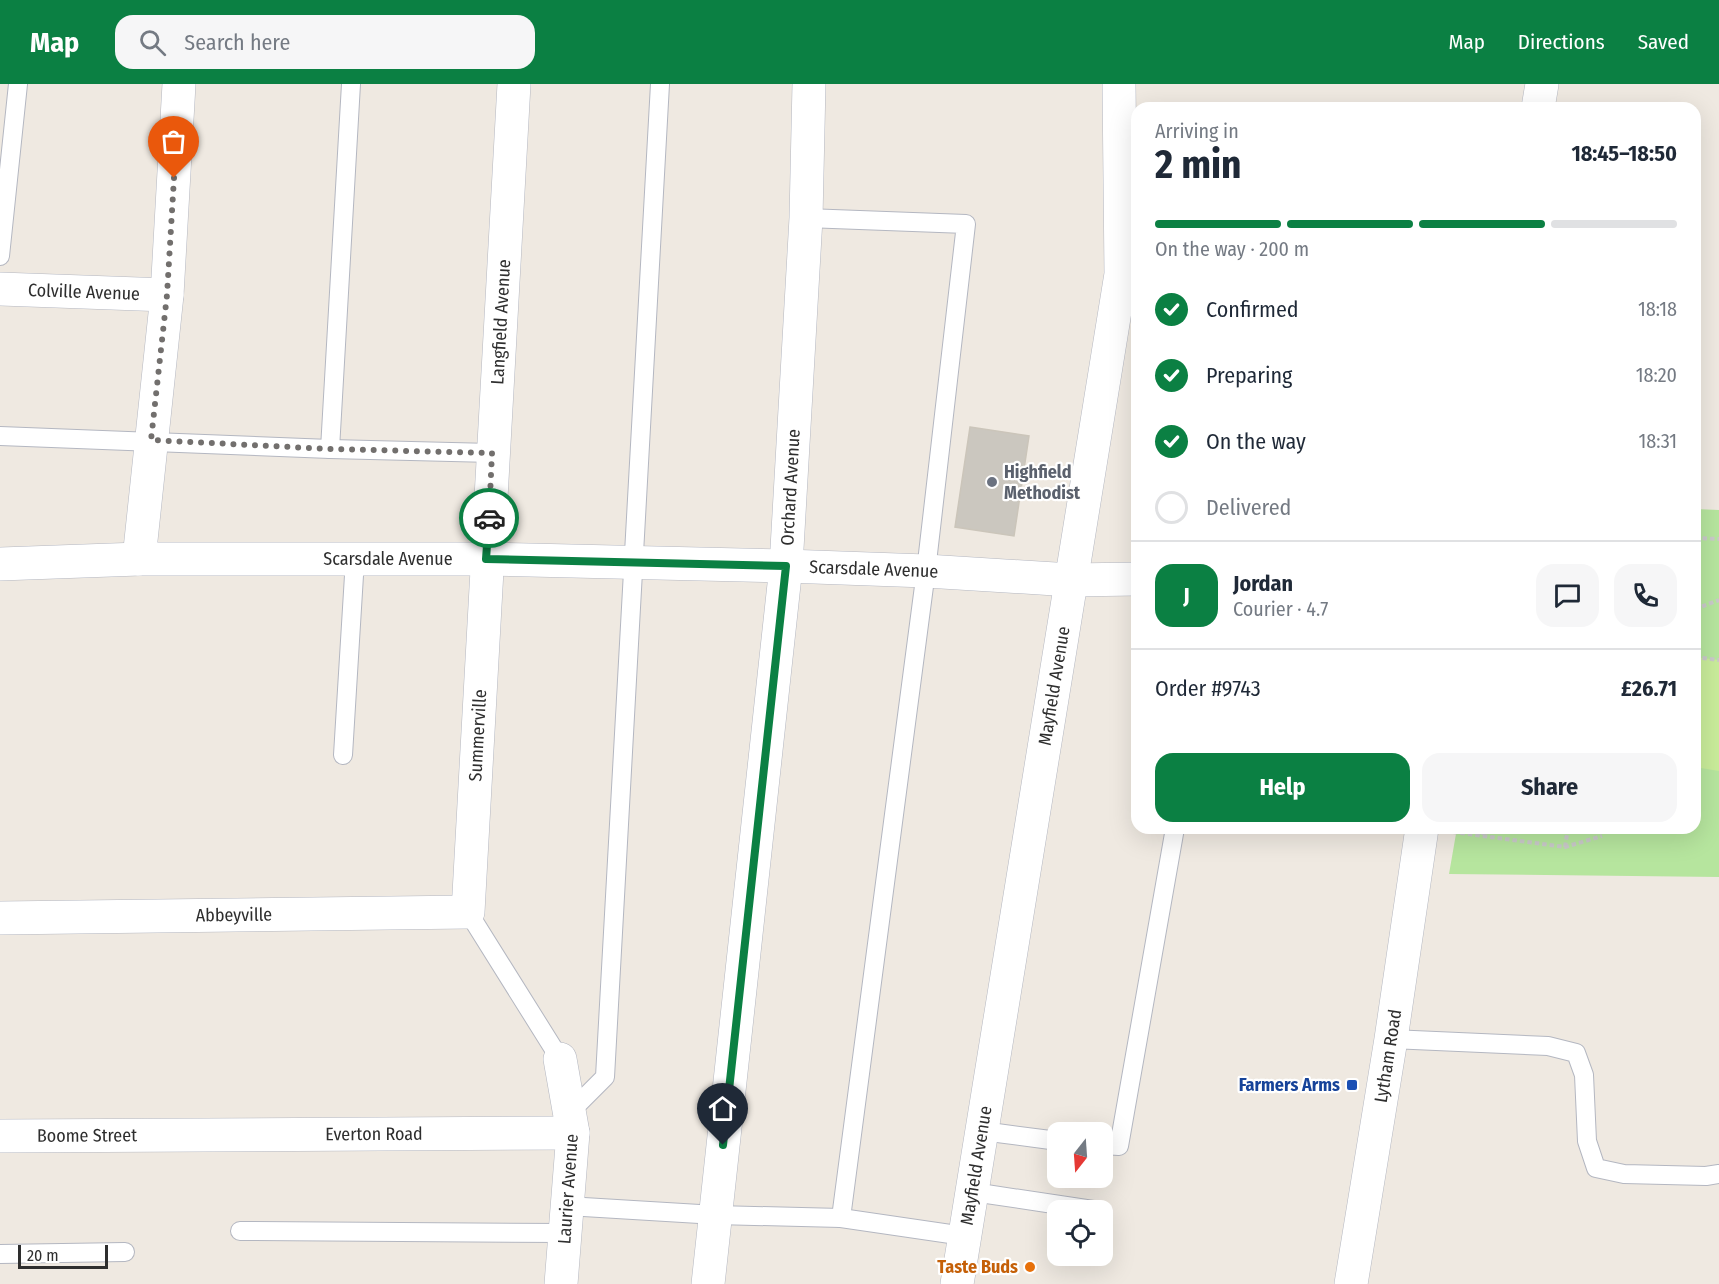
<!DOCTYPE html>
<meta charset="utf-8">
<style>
:root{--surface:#fff;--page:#f6f6f7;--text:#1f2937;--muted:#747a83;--line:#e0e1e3;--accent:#0b8043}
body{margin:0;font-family:"Fira Sans Condensed",sans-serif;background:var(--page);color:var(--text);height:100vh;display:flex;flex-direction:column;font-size:22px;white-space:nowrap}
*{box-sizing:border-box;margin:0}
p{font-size:20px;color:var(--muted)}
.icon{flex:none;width:33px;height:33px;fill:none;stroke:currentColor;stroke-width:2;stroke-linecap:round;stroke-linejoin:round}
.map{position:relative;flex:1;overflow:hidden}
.panel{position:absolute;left:1131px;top:18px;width:570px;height:732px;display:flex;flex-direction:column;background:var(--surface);border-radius:18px;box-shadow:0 6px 24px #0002}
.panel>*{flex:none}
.needle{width:39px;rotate:197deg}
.fabs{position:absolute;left:1047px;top:1038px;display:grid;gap:12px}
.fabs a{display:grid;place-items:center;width:66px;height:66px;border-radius:12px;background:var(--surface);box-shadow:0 6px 24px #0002;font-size:30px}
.scale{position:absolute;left:18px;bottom:15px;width:90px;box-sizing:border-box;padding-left:6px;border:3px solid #2e2e2e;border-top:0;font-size:16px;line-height:21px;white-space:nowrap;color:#2e2e2e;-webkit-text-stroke:4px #fff;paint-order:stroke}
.pin{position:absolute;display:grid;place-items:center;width:51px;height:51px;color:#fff;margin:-62px -26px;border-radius:50% 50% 50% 0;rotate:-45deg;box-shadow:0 0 6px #0007}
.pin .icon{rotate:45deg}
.courier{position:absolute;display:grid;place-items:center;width:60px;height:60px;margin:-30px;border:4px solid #0b8043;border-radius:50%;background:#fff;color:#222;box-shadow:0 2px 8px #0007}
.head em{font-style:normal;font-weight:700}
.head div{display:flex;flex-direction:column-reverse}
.head{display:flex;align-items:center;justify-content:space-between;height:102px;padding:0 24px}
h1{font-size:39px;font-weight:700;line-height:45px}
.bar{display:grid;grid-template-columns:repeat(4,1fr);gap:9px 6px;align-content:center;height:72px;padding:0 24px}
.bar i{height:8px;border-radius:4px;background:var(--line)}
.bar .current{background:var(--accent)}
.bar p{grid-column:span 4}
.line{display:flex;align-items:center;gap:15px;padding:0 24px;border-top:2px solid var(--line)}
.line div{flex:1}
.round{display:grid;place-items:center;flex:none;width:63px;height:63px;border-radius:18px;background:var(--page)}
ol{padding:0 24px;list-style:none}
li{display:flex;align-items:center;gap:18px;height:66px}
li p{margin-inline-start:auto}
li .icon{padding:6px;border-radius:50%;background:var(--accent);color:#fff;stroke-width:4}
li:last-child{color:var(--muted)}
li i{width:33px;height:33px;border:3px solid var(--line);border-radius:50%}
.primary-button{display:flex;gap:12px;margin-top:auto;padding:12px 24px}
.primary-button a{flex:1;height:69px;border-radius:18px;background:var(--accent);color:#fff;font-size:24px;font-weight:700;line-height:69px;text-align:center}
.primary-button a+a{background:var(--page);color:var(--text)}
header{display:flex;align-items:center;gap:36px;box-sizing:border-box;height:84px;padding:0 30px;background:var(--accent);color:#fff}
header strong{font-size:28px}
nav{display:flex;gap:33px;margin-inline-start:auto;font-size:21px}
.search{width:420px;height:54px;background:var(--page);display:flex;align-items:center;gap:15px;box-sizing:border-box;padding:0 21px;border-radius:18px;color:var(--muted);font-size:22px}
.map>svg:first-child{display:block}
.green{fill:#b6e59e}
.pitch{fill:#c9ec9a}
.building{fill:#cbc7bf;stroke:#cbc5ba;stroke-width:1.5}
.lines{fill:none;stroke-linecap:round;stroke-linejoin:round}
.service-casing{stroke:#b4b7c1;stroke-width:20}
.minor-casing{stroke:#b4b7c1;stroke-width:34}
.secondary-casing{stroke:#b4b7c1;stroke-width:34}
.path{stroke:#c9c9c9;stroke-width:4;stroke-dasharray:4.5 3;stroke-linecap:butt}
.service{stroke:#fff;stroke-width:18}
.minor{stroke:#fff;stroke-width:33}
.secondary{stroke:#fff;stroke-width:33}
.done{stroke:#726f6d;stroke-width:6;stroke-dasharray:0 10.8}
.route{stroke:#0b8043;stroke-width:8}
.worship-dot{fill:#6b7280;stroke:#fff;stroke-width:2}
.transit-dot{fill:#1a4fb4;stroke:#fff;stroke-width:2}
.food-dot{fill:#e8710a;stroke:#fff;stroke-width:2}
.labels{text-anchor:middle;stroke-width:4.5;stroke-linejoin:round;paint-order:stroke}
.street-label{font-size:18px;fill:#2e2e2e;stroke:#fff}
.worship-label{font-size:18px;font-weight:bold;fill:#5b616d;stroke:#fff;text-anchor:start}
.transit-label{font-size:18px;font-weight:bold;fill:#164399;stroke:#fff;text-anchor:end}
.food-label{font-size:18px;font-weight:bold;fill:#c56008;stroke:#fff;text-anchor:end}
</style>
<header>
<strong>Map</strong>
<div class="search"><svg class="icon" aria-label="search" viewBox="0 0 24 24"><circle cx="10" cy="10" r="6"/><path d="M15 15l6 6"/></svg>Search here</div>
<nav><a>Map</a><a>Directions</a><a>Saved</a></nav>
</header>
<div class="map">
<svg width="1719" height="1200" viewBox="0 0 1719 1200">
<rect width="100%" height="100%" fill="#efe9e1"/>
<g class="green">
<path d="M1240,21L1369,24H1240Z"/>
<path d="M1695,425L1719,426V793L1449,790L1457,744H1695Z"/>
</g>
<path class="pitch" d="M1695,573L1719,576V687L1695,683Z"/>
<path class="building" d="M970,343L1029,352L1014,452L955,443Z"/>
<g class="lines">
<g class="service-casing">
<g id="service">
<path d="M806,134L966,140L926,487L841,1134"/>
<path d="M0,172L18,0"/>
<path d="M0,352L330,365L492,369"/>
<path d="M330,365L351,0"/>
<path d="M343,671L355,475"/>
<path d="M468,828L560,975"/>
<path d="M1391,955L1548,962L1576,969L1584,991L1587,1057L1596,1084L1624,1090L1706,1092L1719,1090"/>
<path d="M570,1028L605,993L660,0"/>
<path d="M982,1047L1058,1057"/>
<path d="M1102,1061L1119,1062L1175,744"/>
<path d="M973,1108L1093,1126"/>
<path d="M567,1122L716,1131L841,1134L964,1152"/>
<path d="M240,1147L565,1149"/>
<path d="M0,1170L125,1168"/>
</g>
</g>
<g class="minor-casing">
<g id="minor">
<path id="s1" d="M0,205L167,211"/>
<path d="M139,475L167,211L179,0"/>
<path id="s2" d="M0,480L139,475H486L786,482L926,487L1071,496L1137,495"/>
<path id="s3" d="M0,834L468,828L514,0"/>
<path d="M560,975L573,1049L561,1200"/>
<path id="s4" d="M0,1052L573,1049"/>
<path id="s5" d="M708,1200L786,482L806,134L809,0"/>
<path id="s6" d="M957,1200L1121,190L1119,0"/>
</g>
</g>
<g class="secondary-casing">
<g id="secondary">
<path d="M1538,24L1542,0"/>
<path id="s7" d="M1351,1200L1391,955L1422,744"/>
</g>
</g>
<g class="path">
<path d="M1695,454L1719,455"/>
<path d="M1695,525L1719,516"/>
<path d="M1695,573L1719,576"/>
<path d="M1453,748L1565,763L1602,752"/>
<path d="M1483,751L1484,744"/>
<path d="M1565,763L1568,744"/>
</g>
<use href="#service" class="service"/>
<use href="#minor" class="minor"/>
<use href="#secondary" class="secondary"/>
</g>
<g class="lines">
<path class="done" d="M174,94L167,211L151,356L330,365L492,369L489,434"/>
<path class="route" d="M489,434L486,475L786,482L723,1061"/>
</g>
<circle class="worship-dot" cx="992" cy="398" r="6"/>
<rect class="transit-dot" x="1346" y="995" width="12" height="12" rx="3"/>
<circle class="food-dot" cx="1030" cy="1183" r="6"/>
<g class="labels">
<g class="street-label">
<text dy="6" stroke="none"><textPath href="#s1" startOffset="84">Colville Avenue</textPath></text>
<text dy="6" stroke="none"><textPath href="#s3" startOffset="1059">Langfield Avenue</textPath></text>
<text dy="6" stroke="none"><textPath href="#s5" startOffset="801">Orchard Avenue</textPath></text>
<text dy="6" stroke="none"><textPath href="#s2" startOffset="388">Scarsdale Avenue</textPath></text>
<text dy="6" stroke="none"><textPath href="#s2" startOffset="874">Scarsdale Avenue</textPath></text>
<text dy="6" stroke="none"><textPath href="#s6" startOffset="606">Mayfield Avenue</textPath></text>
<text dy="6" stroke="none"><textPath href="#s3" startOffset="645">Summerville</textPath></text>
<text dy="6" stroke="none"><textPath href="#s3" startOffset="234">Abbeyville</textPath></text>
<text dy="6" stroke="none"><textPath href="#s7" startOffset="231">Lytham Road</textPath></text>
<text dy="6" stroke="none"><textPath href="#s4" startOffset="374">Everton Road</textPath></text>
<text dy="6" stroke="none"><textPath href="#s4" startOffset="87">Boome Street</textPath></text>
<text dy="6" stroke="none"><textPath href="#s6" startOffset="120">Mayfield Avenue</textPath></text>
<text transform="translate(568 1105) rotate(-86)" y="6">Laurier Avenue</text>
</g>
<g class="worship-label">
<text x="1004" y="394">Highfield<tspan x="1004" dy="21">Methodist</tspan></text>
</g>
<g class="transit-label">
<text x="1340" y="1007">Farmers Arms</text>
</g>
<g class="food-label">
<text x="1018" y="1189">Taste Buds</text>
</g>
</g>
</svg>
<div class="fabs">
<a><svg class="needle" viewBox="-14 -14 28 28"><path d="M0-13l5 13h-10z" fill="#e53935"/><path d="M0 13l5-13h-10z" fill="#747a83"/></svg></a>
<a><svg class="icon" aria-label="locate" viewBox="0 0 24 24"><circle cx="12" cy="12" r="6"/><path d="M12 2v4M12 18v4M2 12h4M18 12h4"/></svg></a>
</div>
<div class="scale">20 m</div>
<div class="pin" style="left:174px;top:94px;background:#ea580c"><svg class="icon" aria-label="bag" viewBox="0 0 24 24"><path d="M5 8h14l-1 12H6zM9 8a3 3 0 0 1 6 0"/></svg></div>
<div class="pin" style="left:723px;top:1061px;background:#1f2937"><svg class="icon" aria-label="home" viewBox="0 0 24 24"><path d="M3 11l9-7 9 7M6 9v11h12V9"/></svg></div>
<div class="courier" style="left:489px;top:434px"><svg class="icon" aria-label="car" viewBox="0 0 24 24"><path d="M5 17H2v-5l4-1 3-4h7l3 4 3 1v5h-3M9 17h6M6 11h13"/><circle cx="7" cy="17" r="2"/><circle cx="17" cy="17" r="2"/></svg></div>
<section class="panel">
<div class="head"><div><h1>2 min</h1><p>Arriving in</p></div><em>18:45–18:50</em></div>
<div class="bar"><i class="current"></i><i class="current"></i><i class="current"></i><i></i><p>On the way · 200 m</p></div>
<ol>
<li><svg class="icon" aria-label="check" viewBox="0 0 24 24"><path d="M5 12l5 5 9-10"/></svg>Confirmed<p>18:18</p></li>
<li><svg class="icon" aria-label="check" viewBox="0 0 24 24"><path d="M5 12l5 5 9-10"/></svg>Preparing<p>18:20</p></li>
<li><svg class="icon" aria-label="check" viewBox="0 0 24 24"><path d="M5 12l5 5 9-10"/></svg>On the way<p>18:31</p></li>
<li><i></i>Delivered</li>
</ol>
<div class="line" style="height:108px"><b class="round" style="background:var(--accent);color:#fff">J</b><div><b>Jordan</b><p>Courier · 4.7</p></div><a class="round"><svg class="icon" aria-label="chat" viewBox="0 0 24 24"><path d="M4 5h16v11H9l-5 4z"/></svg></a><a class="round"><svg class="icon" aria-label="phone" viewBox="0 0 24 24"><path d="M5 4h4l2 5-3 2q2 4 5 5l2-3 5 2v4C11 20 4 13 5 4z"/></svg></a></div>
<div class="line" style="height:78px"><div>Order #9743</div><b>£26.71</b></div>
<div class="primary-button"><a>Help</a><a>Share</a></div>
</section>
</div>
